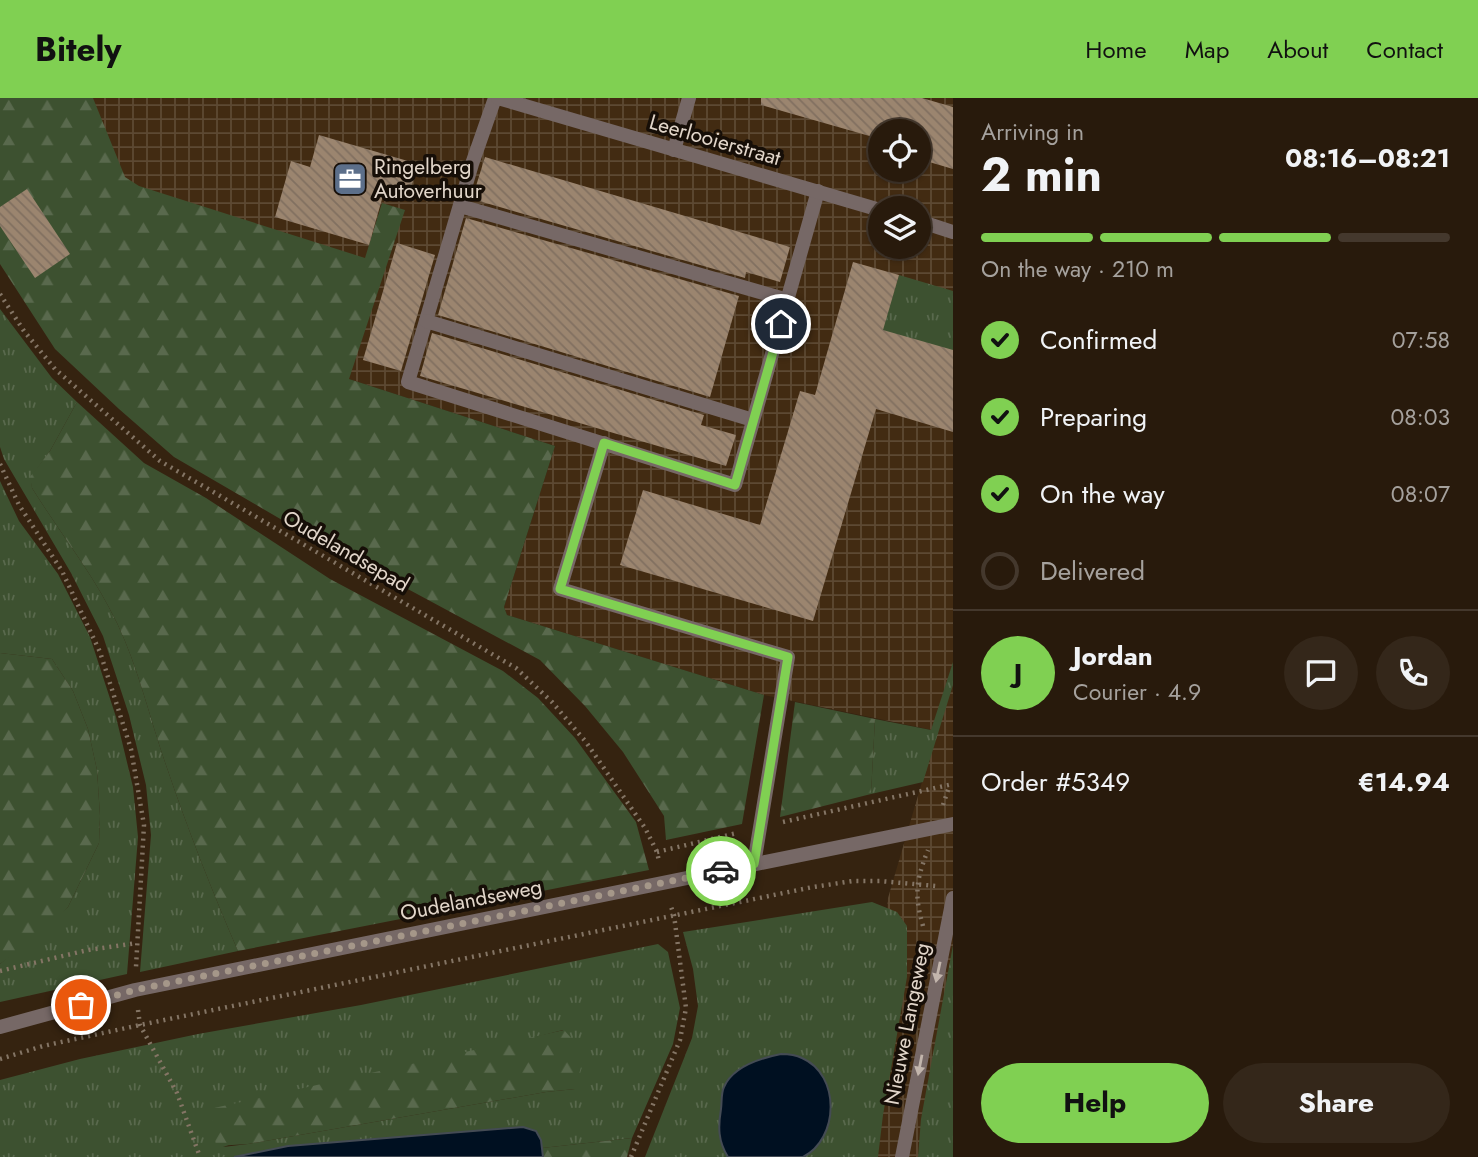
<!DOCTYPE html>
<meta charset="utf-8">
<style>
:root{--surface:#281a0c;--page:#34271a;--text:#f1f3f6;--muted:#a5a19d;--line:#44382d;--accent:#80d052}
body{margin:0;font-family:Jost,sans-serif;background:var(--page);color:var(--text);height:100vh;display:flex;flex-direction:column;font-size:26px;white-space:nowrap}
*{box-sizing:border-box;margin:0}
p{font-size:23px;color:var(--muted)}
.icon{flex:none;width:38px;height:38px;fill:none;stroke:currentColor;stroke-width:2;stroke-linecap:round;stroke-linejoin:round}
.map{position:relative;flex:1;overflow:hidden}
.panel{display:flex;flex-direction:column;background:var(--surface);width:525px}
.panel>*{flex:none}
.fabs{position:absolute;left:868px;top:21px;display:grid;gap:14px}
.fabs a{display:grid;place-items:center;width:63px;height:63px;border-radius:50%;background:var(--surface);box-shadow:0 2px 5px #0004,0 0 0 2px var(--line);font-size:35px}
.pin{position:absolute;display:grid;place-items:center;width:60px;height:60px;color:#fff;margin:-30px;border:4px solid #fff;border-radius:50%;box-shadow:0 2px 7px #0007}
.courier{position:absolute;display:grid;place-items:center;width:70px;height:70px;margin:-35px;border:5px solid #80d052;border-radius:50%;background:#fff;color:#222;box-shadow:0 2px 9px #0007}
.headline em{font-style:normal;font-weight:700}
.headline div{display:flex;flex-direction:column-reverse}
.headline{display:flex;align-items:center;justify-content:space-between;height:119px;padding:0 28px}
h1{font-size:46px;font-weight:700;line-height:52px}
.bar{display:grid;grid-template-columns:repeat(4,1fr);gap:10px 7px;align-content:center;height:84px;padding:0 28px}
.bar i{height:9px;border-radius:5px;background:var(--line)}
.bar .active{background:var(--accent)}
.bar p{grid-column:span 4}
.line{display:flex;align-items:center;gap:18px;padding:0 28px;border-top:2px solid var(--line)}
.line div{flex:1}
.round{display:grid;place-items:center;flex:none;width:74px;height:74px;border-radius:37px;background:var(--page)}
ol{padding:0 28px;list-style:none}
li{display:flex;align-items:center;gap:21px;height:77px}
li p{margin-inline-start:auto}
li .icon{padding:7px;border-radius:50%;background:var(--accent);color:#111;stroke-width:4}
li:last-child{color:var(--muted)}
li i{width:38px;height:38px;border:4px solid var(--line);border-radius:50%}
.cta{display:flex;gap:14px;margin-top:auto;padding:14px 28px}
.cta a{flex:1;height:80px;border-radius:42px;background:var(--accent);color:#111;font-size:28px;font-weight:700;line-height:80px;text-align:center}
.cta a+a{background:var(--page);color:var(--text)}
header{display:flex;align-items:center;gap:42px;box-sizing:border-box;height:98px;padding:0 35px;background:var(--accent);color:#111}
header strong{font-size:33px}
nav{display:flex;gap:38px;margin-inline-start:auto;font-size:24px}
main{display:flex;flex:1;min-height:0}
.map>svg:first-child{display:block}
.industrial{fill:url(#industrial-grid);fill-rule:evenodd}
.grass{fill:url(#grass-tufts);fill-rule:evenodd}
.forest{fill:url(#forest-firs)}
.water{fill:#001021;stroke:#444b54;stroke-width:2}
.building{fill:url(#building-back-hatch)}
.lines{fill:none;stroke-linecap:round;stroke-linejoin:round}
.path{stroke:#847565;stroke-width:4.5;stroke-dasharray:2 5;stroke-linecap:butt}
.service{stroke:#766866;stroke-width:14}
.minor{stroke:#766866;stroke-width:14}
.tertiary{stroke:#766866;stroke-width:14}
.oneway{fill:#c2b5ac}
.done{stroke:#a59789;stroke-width:7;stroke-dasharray:0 12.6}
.route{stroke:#80d052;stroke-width:9}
.labels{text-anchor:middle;stroke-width:7;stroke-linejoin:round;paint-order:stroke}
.street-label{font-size:21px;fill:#e2d6ca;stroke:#160e07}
.poi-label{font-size:21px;fill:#e2d6ca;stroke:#160e07;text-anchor:start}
</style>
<header>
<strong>Bitely</strong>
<nav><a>Home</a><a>Map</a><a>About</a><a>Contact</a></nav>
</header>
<main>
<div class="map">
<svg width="953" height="1059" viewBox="0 0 953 1059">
<defs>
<pattern id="industrial-grid" width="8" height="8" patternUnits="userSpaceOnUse" patternTransform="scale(1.75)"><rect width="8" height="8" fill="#422b12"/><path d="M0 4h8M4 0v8" fill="none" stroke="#5d4933"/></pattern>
<pattern id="grass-tufts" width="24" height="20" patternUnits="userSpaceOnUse" patternTransform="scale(1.75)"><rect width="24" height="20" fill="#3d5130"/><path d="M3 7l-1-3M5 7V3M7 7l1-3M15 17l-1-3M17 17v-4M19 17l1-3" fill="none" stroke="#59694d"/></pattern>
<pattern id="forest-firs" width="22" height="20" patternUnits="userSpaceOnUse" patternTransform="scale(1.75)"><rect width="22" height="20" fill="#3d5130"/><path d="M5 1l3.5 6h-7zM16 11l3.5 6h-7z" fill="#59694d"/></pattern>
<pattern id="building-back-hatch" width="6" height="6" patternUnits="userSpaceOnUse" patternTransform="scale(1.75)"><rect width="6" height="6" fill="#9b856f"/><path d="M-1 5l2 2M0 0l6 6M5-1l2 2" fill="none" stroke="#817060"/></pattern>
</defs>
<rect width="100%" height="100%" fill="#352310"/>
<path class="industrial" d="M87,0H953V1059H867L888,800L937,633L764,597L507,517L504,509L555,348L349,281L123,92ZM880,33H919V72H880ZM880,110H919V149H880Z"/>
<g class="grass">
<path d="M899,177L953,193V252L871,269Z"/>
<path d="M0,211L52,280L77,304L50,353L31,379L32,390C60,435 94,477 117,525C139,571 150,622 167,670C188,732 212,793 238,853L140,874L151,737L146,687L129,617L103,538L71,475L4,361L0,349Z"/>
<path d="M0,383L19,423L58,476L90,539L116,619L133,689L138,739L127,876L0,904V866L68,809L99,745L100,718L97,672L88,631L73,593L52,561L0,555Z"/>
<path d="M953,564V587L923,684L871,696L875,621L931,632Z"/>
<path d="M872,804L897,814L907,828V879L883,1017L878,1059H803L812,1054C821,1033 839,1003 824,981C818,973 791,962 781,956C761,960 733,968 724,989C721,995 722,1003 721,1011C718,1029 718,1043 728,1059H645L692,940L698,908L693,871L683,834Z"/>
<path d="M658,846L668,854L680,910L673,946L632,1040L542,1050L536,1033L523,1029L288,1048L234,1059H0V982L80,961L198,936L361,907ZM563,932L575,991L546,994L248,1046L223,1049L524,942Z"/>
<path d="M953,847V1059H918L921,1021Z"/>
</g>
<g class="forest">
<path d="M0,0H93L125,79L139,88L365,160L382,105L405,112L349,281L555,348L504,509L507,517L764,597L742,726L666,742L664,718L623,654L585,608L540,562L313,440L174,359L119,311L55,251L0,166Z"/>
<path d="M77,304L144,365L206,400L330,481L503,573L538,600L575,640L636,724L649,772L238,853C212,793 188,732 167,670C150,622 139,571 117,525C94,477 60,435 32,390L30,379L50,353Z"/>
<path d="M0,555L52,561L73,593L88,631L97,672L100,718L99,745L68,809L38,838L0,866Z"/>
<path d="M795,604L875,621L871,696L780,719Z"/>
<path d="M564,932L571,940L581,969L575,991L546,994L248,1046L216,1048L211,1015L214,1010Z"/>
<path d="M632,1040L627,1059H543L542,1050Z"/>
</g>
<g class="water">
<path d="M781,956C788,956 796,957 802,960C841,977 839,1041 803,1059H728C718,1043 718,1029 721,1011C722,1003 721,995 724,989C733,968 761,960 781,956Z"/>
<path d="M523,1029L536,1033L541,1042L543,1059H234L288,1048Z"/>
</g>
<g class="building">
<path d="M761,0H922L953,9V71L919,61V33H880V41L761,7Z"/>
<path d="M319,37L418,66L408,100L384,94L369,147L275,119L291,63L310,69Z"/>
<path d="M485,59L790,149L780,184L746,174L745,180L472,101Z"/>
<path d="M27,91L70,156L35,180L0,128V109Z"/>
<path d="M466,120L739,198L710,299L438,217Z"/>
<path d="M397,145L435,157L401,273L363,262Z"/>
<path d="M853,164L899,177L883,232L953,252V334L876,311L813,523L620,467L643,392L760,427L800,293L815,297Z"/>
<path d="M432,235L704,317L701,327L736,337L726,368L420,278Z"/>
</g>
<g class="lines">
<g class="path">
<path d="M0,196L24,233L55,271L160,363L516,570L552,604L586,644L645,730L657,754L659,763"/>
<path d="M0,366L19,407L62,473L100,554L131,651L144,727L136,869"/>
<path d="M943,707L949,689"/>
<path d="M783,724L953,686"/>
<path d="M657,754L737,735"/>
<path d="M923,828C914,797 916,782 928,752"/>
<path d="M0,873L88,852L137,845"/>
<path d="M138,912L140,927L177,995L200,1059"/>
<path d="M0,961L43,948L140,927L813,789L853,783H880L936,788"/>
<path d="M631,1059L680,942L686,910L674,817L670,806"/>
</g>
<g class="service">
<path d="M495,0L472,66L408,284L735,387L818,93"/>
<path d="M674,52L689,0"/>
<path d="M460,108L788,202"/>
<path d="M426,223L753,322"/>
<path d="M604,345L560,491L788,559L754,766"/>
</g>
<g class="minor">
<path d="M498,0L880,112"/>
<path d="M919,123L953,134"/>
<path d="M902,1059L953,800"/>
</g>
<path class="tertiary" d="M0,929L135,892L953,726"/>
</g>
<defs><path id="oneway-solid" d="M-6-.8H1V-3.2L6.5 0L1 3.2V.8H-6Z" transform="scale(1.75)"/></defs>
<g class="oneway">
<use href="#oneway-solid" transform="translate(938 874) rotate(102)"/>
<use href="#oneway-solid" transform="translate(920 967) rotate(101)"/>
</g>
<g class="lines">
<path class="done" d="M81,907L135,892L721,773"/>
<path class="route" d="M721,773L754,766L788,559L560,491L604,345L735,387L781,226"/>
</g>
<defs>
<g id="office-square" transform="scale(1.75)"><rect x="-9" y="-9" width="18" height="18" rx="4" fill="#5c6f8a" stroke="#160e07"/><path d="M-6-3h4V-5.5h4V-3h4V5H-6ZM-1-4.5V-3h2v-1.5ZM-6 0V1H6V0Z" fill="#fff"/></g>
</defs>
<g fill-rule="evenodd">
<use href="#office-square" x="350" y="81"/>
</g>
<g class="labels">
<g class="street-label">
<text transform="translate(715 42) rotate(16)" y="7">Leerlooierstraat</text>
<text transform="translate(346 453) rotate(30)" y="7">Oudelandsepad</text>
<text transform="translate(471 802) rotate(-11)" y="7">Oudelandseweg</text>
<text transform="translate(907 926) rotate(-79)" y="7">Nieuwe Langeweg</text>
</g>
<g class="poi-label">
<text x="374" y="76">Ringelberg<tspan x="374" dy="24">Autoverhuur</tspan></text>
</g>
</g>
</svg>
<div class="fabs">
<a><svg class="icon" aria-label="locate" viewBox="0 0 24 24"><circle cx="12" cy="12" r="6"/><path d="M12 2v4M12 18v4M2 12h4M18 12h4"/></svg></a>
<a><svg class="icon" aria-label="layers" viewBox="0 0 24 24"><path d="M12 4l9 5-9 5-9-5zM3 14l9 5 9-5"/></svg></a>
</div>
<div class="pin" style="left:81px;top:907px;background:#ea580c"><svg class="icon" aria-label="bag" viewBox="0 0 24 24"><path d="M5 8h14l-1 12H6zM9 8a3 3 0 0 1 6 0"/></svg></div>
<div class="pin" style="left:781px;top:226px;background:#1f2937"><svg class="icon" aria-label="home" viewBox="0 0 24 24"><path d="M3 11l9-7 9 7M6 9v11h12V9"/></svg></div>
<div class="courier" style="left:721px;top:773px"><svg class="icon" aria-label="car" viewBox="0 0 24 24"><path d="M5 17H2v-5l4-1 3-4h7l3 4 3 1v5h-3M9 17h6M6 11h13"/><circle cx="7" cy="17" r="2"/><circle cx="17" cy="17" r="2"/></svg></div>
</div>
<section class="panel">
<div class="headline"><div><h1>2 min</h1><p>Arriving in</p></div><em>08:16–08:21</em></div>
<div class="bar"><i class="active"></i><i class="active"></i><i class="active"></i><i></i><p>On the way · 210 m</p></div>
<ol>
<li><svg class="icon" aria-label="check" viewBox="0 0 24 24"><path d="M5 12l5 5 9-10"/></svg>Confirmed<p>07:58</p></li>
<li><svg class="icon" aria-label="check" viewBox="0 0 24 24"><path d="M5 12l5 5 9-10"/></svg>Preparing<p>08:03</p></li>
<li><svg class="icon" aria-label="check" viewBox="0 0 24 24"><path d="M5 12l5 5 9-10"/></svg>On the way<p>08:07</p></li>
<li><i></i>Delivered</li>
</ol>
<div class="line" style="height:126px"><b class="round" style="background:var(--accent);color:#111">J</b><div><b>Jordan</b><p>Courier · 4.9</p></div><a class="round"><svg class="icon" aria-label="chat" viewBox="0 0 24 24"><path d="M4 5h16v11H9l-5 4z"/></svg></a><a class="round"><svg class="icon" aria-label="phone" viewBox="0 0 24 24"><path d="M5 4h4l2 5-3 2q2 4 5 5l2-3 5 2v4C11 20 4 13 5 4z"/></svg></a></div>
<div class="line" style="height:91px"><div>Order #5349</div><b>€14.94</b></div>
<div class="cta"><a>Help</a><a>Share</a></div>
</section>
</main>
